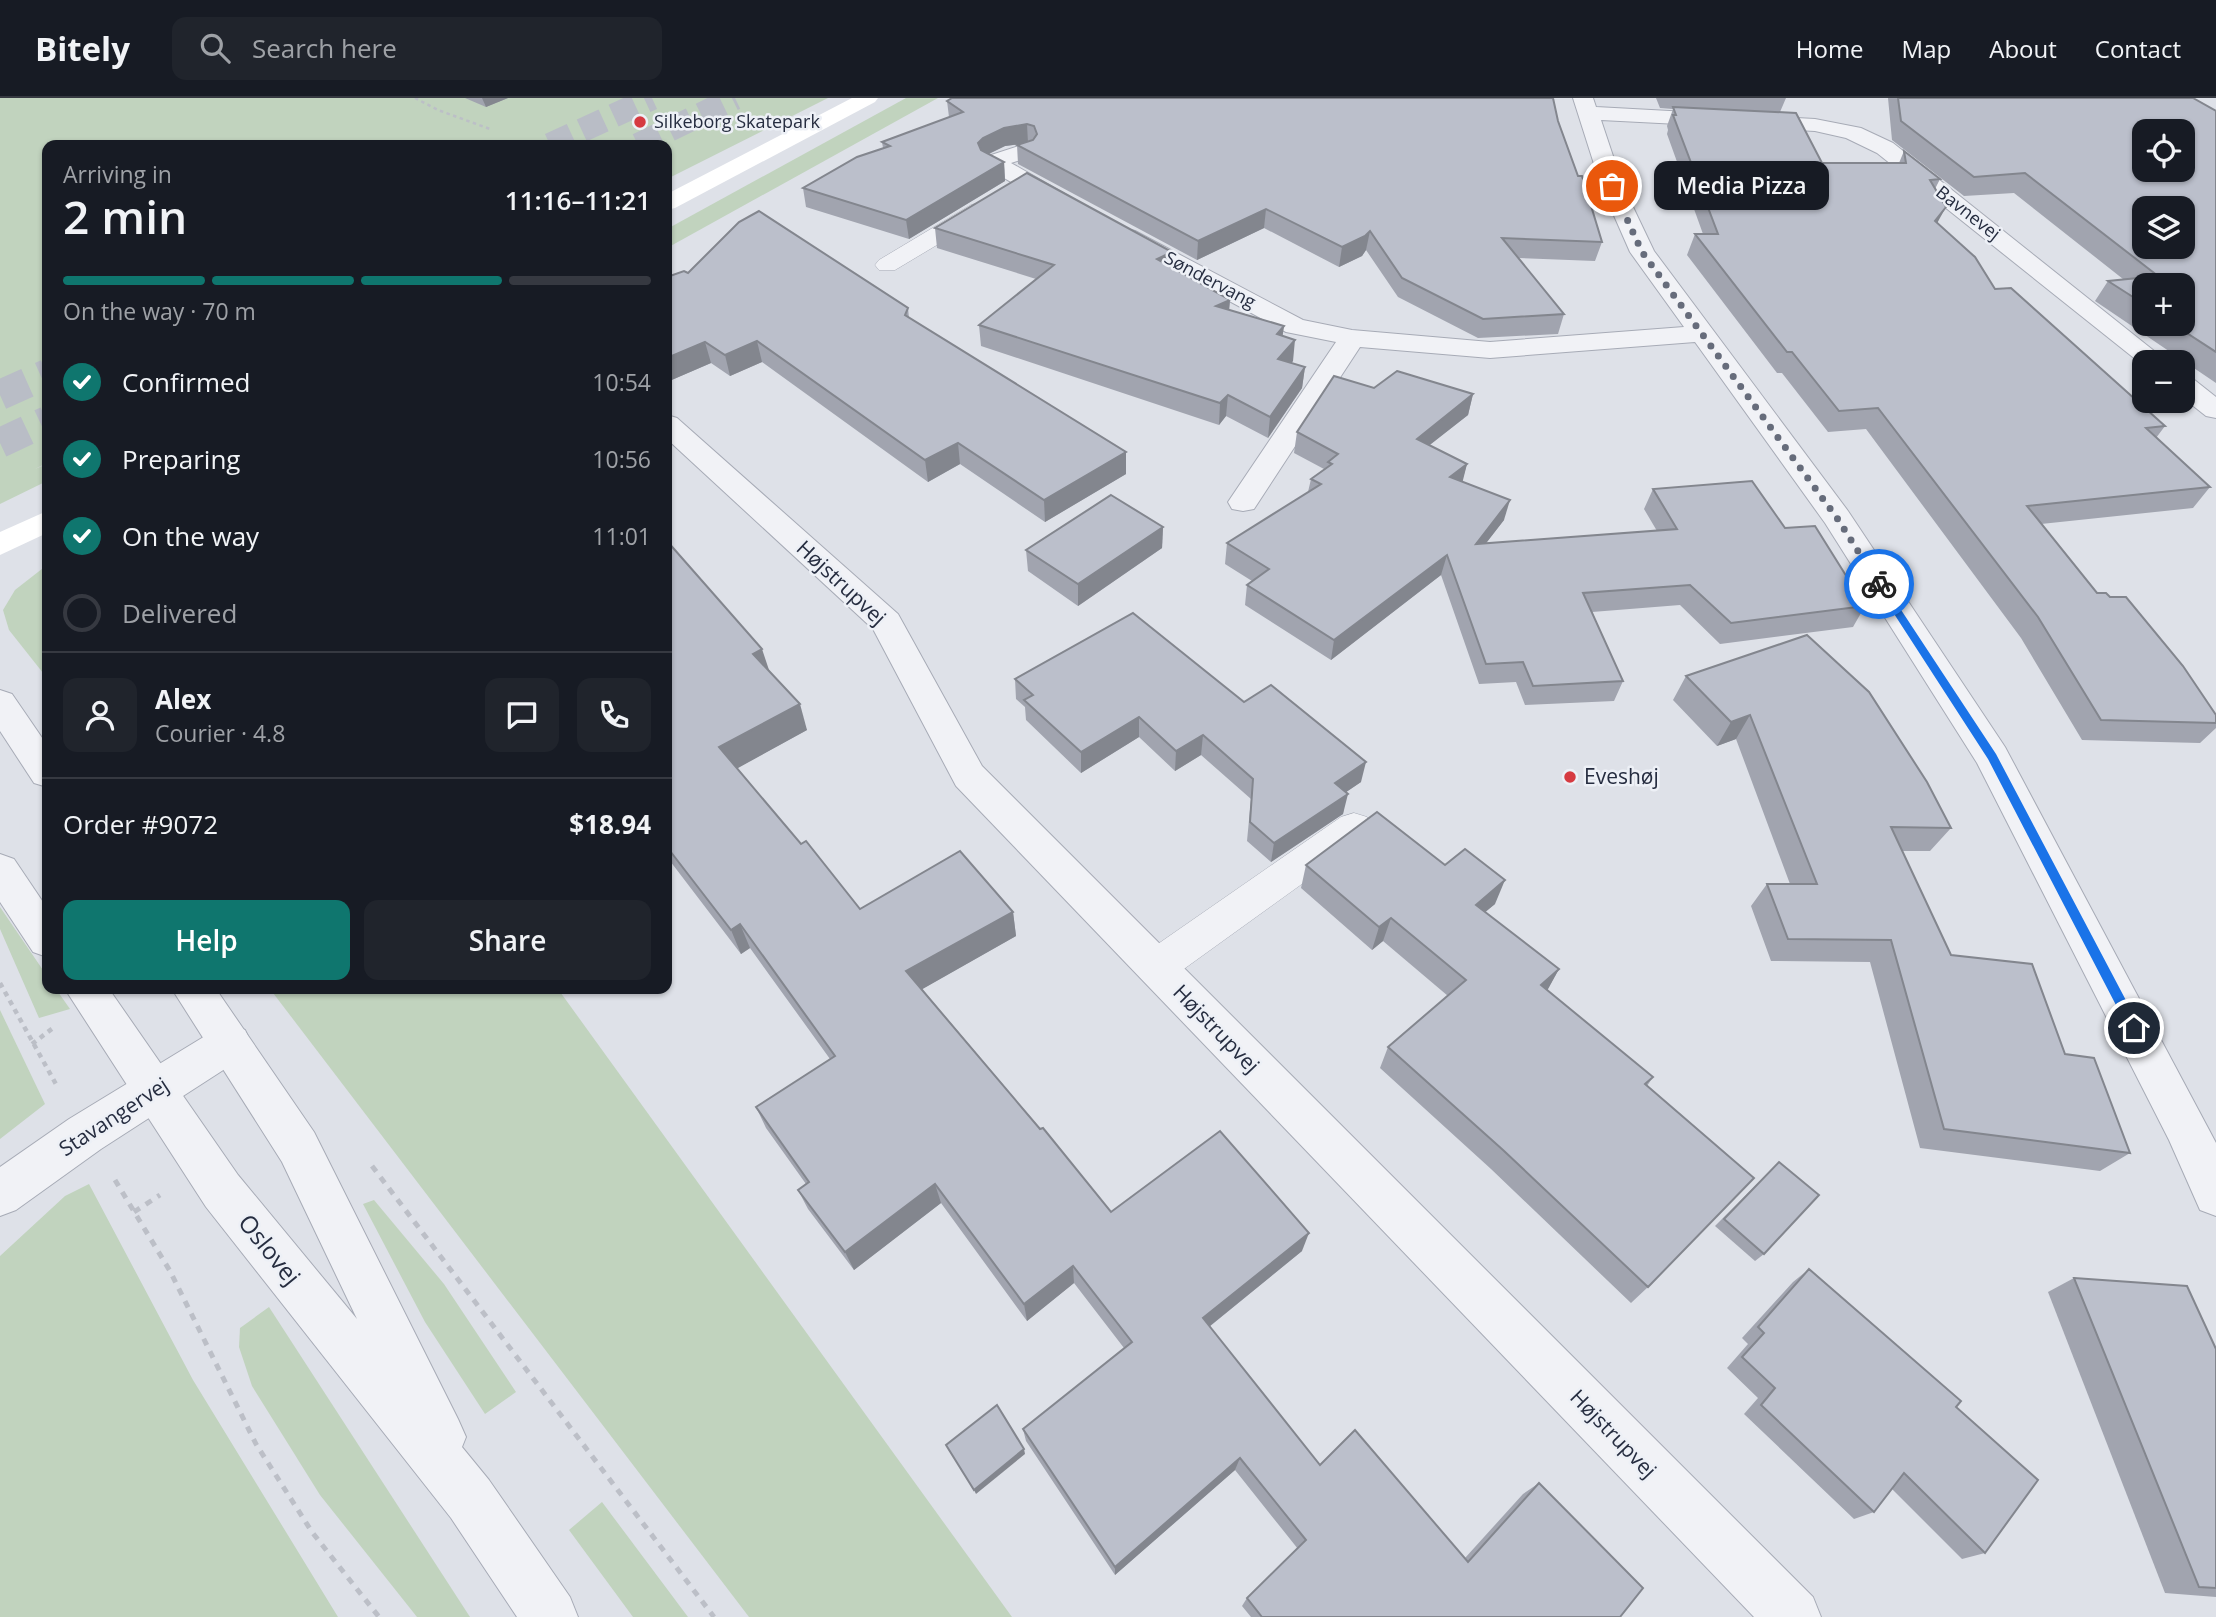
<!DOCTYPE html>
<meta charset="utf-8">
<style>
:root{--surface:#171b24;--page:#20242c;--text:#f1f3f6;--muted:#9ea1a6;--line:#363941;--accent:#0f766e}
body{margin:0;font-family:"Open Sans",sans-serif;background:var(--page);color:var(--text);height:100vh;display:flex;flex-direction:column;font-size:26px;white-space:nowrap}
*{box-sizing:border-box;margin:0}
p{font-size:23px;color:var(--muted)}
.icon{flex:none;width:38px;height:38px;fill:none;stroke:currentColor;stroke-width:2;stroke-linecap:round;stroke-linejoin:round}
.map{position:relative;flex:1;overflow:hidden}
.drawer{position:absolute;left:42px;top:42px;width:630px;height:854px;display:flex;flex-direction:column;background:var(--surface);border-radius:14px;box-shadow:0 2px 5px #0004}
.drawer>*{flex:none}
.buttons{position:absolute;left:2132px;top:21px;display:grid;gap:14px}
.buttons a{display:grid;place-items:center;width:63px;height:63px;border-radius:14px;background:var(--surface);box-shadow:0 2px 5px #0004;font-size:35px}
.pin{position:absolute;display:grid;place-items:center;width:60px;height:60px;color:#fff;margin:-30px;border:4px solid #fff;border-radius:50%;box-shadow:0 2px 7px #0007}
.courier{position:absolute;display:grid;place-items:center;width:70px;height:70px;margin:-35px;border:5px solid #1a73e8;border-radius:50%;background:#fff;color:#222;box-shadow:0 2px 9px #0007}
.bubble{position:absolute;height:49px;border-radius:14px;background:var(--surface);box-shadow:0 2px 5px #0004;font-size:23px;font-weight:600;line-height:49px;text-align:center}
.summary em{font-style:normal;font-weight:600}
.summary div{display:flex;flex-direction:column-reverse}
.summary{display:flex;align-items:center;justify-content:space-between;height:119px;padding:0 21px}
h1{font-size:46px;font-weight:600;line-height:52px}
.bar{display:grid;grid-template-columns:repeat(4,1fr);gap:10px 7px;align-content:center;height:84px;padding:0 21px}
.bar i{height:9px;border-radius:5px;background:var(--line)}
.bar .active{background:var(--accent)}
.bar p{grid-column:span 4}
.line{display:flex;align-items:center;gap:18px;padding:0 21px;border-top:2px solid var(--line)}
.line div{flex:1}
.round{display:grid;place-items:center;flex:none;width:74px;height:74px;border-radius:14px;background:var(--page)}
ol{padding:0 21px;list-style:none}
li{display:flex;align-items:center;gap:21px;height:77px}
li p{margin-inline-start:auto}
li .icon{padding:7px;border-radius:50%;background:var(--accent);color:#fff;stroke-width:4}
li:last-child{color:var(--muted)}
li i{width:38px;height:38px;border:4px solid var(--line);border-radius:50%}
.button{display:flex;gap:14px;margin-top:auto;padding:14px 21px}
.button a{flex:1;height:80px;border-radius:14px;background:var(--accent);color:#fff;font-size:28px;font-weight:600;line-height:80px;text-align:center}
.button a+a{background:var(--page);color:var(--text)}
header{display:flex;align-items:center;gap:42px;box-sizing:border-box;height:98px;padding:0 35px;background:var(--surface);border-bottom:2px solid var(--line)}
header strong{font-size:33px}
nav{display:flex;gap:38px;margin-inline-start:auto;font-size:24px}
.search{width:490px;height:63px;background:var(--page);display:flex;align-items:center;gap:18px;box-sizing:border-box;padding:0 24px;border-radius:14px;color:var(--muted);font-size:26px}
.map>svg:first-child{display:block}
.green{fill:#c1d3be}
.lines{fill:none;stroke-linecap:round;stroke-linejoin:round}
.motorway-tunnel-far1{stroke:#b9bdc6;stroke-width:24;stroke-dasharray:24 11;stroke-linecap:butt}
.motorway-tunnel{stroke:#b9bdc6;stroke-width:30;stroke-dasharray:30 15;stroke-linecap:butt}
.service-casing{stroke:#a7abb6;stroke-width:1}
.minor-casing{stroke:#a7abb6;stroke-width:2}
.tertiary-casing{stroke:#a7abb6;stroke-width:2}
.path-far2{stroke:#bcbfc7;stroke-width:2.5;stroke-dasharray:3.5 3.5;stroke-linecap:butt}
.path-far1{stroke:#bcbfc7;stroke-width:4.5;stroke-dasharray:5 5;stroke-linecap:butt}
.path{stroke:#bcbfc7;stroke-width:5;stroke-dasharray:7 7;stroke-linecap:butt}
.service{fill:#f1f2f6;fill-rule:evenodd}
.minor{fill:#f1f2f6;fill-rule:evenodd}
.tertiary{fill:#f1f2f6;fill-rule:evenodd}
.secondary{fill:#fff;fill-rule:evenodd}
.wall{fill:#a1a4af;fill-rule:evenodd}
.shaded-wall{fill:#83868e}
.building{fill:#bbbfcb;stroke:#83868e;stroke-width:2;fill-rule:evenodd}
.route{fill:#1a73e8}
.done{stroke:#666c7b;stroke-width:7;stroke-dasharray:0 12.6}
.poi-dot{fill:#d63a41;stroke:#edf0f6;stroke-width:2.5}
.labels{text-anchor:middle;stroke-width:5;stroke-linejoin:round;paint-order:stroke}
.far-poi-label{font-size:18px;fill:#262d40;stroke:#edf0f6;text-anchor:start}
.far-street-label{font-size:18px;fill:#262d40;stroke:#edf0f6}
.street-label{font-size:21px;fill:#262d40;stroke:#edf0f6}
.poi-label{font-size:21px;fill:#262d40;stroke:#edf0f6;text-anchor:start}
.near-street-label{font-size:24px;fill:#262d40;stroke:#edf0f6}
</style>
<header>
<strong>Bitely</strong>
<div class="search"><svg class="icon" aria-label="search" viewBox="0 0 24 24"><circle cx="10" cy="10" r="6"/><path d="M15 15l6 6"/></svg>Search here</div>
<nav><a>Home</a><a>Map</a><a>About</a><a>Contact</a></nav>
</header>
<div class="map">
<svg width="2216" height="1519" viewBox="0 0 2216 1519">
<rect width="100%" height="100%" fill="#dee1e8"/>
<g class="green">
<path d="M0,0H828L667,81V47H47V365L35,371L47,366V383L0,406Z"/>
<path d="M906,0H938L667,150V131Z"/>
<path d="M47,467V580L9,532L3,512L15,492Z"/>
<path d="M0,809L47,878V891H56L70,911L39,920L0,831Z"/>
<path d="M270,891H558L1012,1519H749Z"/>
<path d="M0,912L45,1006L0,1041Z"/>
<path d="M89,1086L193,1282L338,1519H0V1158L65,1098Z"/>
<path d="M374,1102L444,1186L516,1294L485,1316L425,1224L363,1106Z"/>
<path d="M269,1209L470,1519H417L320,1397L252,1288L239,1249L240,1230Z"/>
<path d="M602,1404L688,1519H633L569,1432Z"/>
</g>
<g class="lines">
<g class="motorway-tunnel-far1">
<path d="M550,47L652,0"/>
<path d="M638,47L735,0"/>
</g>
<g class="motorway-tunnel">
<path d="M0,297L47,276"/>
<path d="M0,345L47,323"/>
</g>
<g class="service-casing">
<g id="service">
<path d="M979,105L987,107L990,112L987,117L895,172H879L875,167L879,162L971,107Z"/>
<path d="M1354,715L1367,719L1372,729L1367,739L1170,881L1156,886L1142,881L1136,869L1142,857L1341,719Z"/>
</g>
</g>
<g class="minor-casing">
<g id="minor">
<path d="M1573,0H1593L1596,9L1815,21L1861,30L1893,45L2168,264H2144V268L1877,55L1846,40L1815,33L1601,22L1623,88L1654,153L1848,413L2005,649L2216,1045V1118L2200,1112L2169,1042L1977,665L1825,425L1695,244L1490,260L1360,249L1254,411L1243,413L1232,411L1228,404L1336,244L1286,234L1119,143L1115,138L1119,133L1127,131L1135,133L1303,222L1352,232L1490,244L1684,229L1630,154L1601,88Z"/>
<path d="M1025,46L1033,48L1036,53L1033,58L1011,65L1072,100L1076,105L1072,110H1056L985,69L982,64L985,59Z"/>
<path d="M2182,278L2192,280L2216,299V320L2206,318L2182,299Z"/>
<path d="M667,317L677,320L898,516L982,668L1813,1499L1821,1519H1754L956,688L873,531L667,341Z"/>
<path d="M230,926L245,932L251,945L245,958L101,1051L16,1112L0,1118V1069L69,1021L215,932Z"/>
</g>
</g>
<g class="tertiary-casing">
<g id="tertiary">
<path d="M0,592L12,596L47,647V689L34,685L0,633Z"/>
<path d="M0,756L14,761L47,810V859L33,854L0,804Z"/>
<path d="M65,891H109L238,1077L357,1221L282,1064L172,891H216L314,1034L458,1321L466,1339L462,1349L489,1382L570,1499L578,1519H517L451,1420L206,1109Z"/>
</g>
</g>
<path class="path-far2" d="M415,0L438,12L490,31"/>
<g class="path-far1">
<path d="M0,885L57,988"/>
<path d="M32,946L53,930"/>
</g>
<g class="path">
<path d="M372,1068L714,1519"/>
<path d="M115,1082L170,1173L256,1346L312,1434L379,1519"/>
<path d="M134,1114L160,1097"/>
</g>
<use href="#service" class="service"/>
<use href="#minor" class="minor"/>
<use href="#tertiary" class="tertiary"/>
<g class="secondary">
<path d="M852,0H878L875,4L675,110L667,112V96Z"/>
<path d="M47,413V435L0,457V434Z"/>
</g>
</g>
<g class="wall">
<path d="M465,0H508L486,9Z"/>
<path d="M1656,0H1786L1780,14L1822,65H1899L1904,53L1940,81L1935,91L1938,125L1995,191L2165,328L2156,340L2210,389L2193,410L2041,426L2097,495L2216,617V630L2200,645L2082,642L2021,540L1866,331L1828,334L1782,275H1777L1687,157L1695,136H1703L1667,36L1668,32L1667,28L1673,11L1660,10Z"/>
<path d="M1888,0H2193L2216,13V285L2095,203L2108,183L2123,181L2014,95L1964,98L1892,42ZM2144,187L2182,226H2144Z"/>
<path d="M947,3L1558,23L1602,144L1595,163L1518,160L1564,216L1558,236L1478,240L1398,199L1366,152L1362,158L1339,169L1264,130L1197,162L1018,66L1017,47L1021,46L1005,48L989,56L1004,64L1005,83L909,141L806,109L803,90L883,50L882,44L949,19Z"/>
<path d="M935,130L1171,169L1230,202L1229,212L1284,228L1282,238L1293,263L1291,265L1305,269L1302,290L1268,340L1226,318L1219,327L981,248L979,227L1036,181L937,150Z"/>
<path d="M688,175L908,210L909,220L1126,354V376L1045,424L960,366L928,384L762,264L730,278L711,265L667,284Z"/>
<path d="M1374,290L1473,296L1468,317L1429,347L1467,366L1462,383L1504,422L1486,445L1657,433L1644,411L1653,391L1785,430L1865,508L1853,529L1720,546L1680,507L1592,514L1623,583L1614,603L1525,607L1516,584L1479,586L1441,477L1331,562L1245,507L1247,487L1252,483L1225,466L1227,445L1308,394L1311,381L1324,371L1294,355L1297,334Z"/>
<path d="M1163,429L1162,450L1078,508L1028,473L1026,452Z"/>
<path d="M667,443L769,573L807,632L737,670L801,746L860,811L1013,814L1016,838L922,891L1111,1114L1302,1153L1209,1229L1320,1367L1465,1460L1523,1396L1539,1385L1620,1519H1251L1242,1508L1247,1500L1298,1451L1235,1372L1115,1477L1026,1343L1023,1331L1124,1250L1074,1185L1027,1223L941,1105L854,1172L808,1111L798,1092L806,1086L766,1030L756,1009L830,961L750,850L741,856L667,759Z"/>
<path d="M1686,578L1951,730L1930,753H1902L1951,857L2065,956L2130,1055L2100,1073L1920,1050L1870,864L1771,863L1751,808L1767,786H1790L1736,641L1717,648L1673,602Z"/>
<path d="M1015,581L1244,604L1361,684L1346,694L1343,716L1271,764L1247,743L1251,701L1201,657L1175,673L1139,639L1081,675L1026,622L1025,609L1016,601Z"/>
<path d="M1306,767H1445L1495,806L1485,814L1559,871L1547,892L1653,979L1647,988L1648,1189L1631,1205L1491,1071L1380,970L1388,949L1448,898L1383,843L1372,852L1301,790Z"/>
<path d="M1779,1064L1764,1156L1755,1163L1715,1128Z"/>
<path d="M1809,1171L1956,1309L1985,1455L1962,1461L1892,1391L1874,1414L1854,1421L1744,1316L1758,1300L1727,1270L1748,1246L1742,1240L1793,1184Z"/>
<path d="M2074,1180L2216,1251V1499L2165,1495L2048,1194Z"/>
</g>
<g class="shaded-wall">
<path d="M482,0H508L486,9Z"/>
<path d="M1027,26L1028,45L1005,48L984,58L978,45L983,40L1004,30Z"/>
<path d="M1004,64L1005,83L909,141L906,122Z"/>
<path d="M1946,109L1935,129V123Z"/>
<path d="M1266,111L1264,130L1197,162L1198,143Z"/>
<path d="M1370,133L1366,152L1362,158L1339,169L1342,149Z"/>
<path d="M1172,154L1171,174L1157,161Z"/>
<path d="M1230,202L1228,223L1216,208Z"/>
<path d="M1284,228L1281,249L1277,236Z"/>
<path d="M1295,242L1293,263L1276,282L1278,261Z"/>
<path d="M757,243L762,264L730,278L725,257Z"/>
<path d="M705,244L711,265L667,284V260Z"/>
<path d="M1305,269L1302,290L1268,340L1270,319Z"/>
<path d="M1473,296L1468,317L1412,361L1417,341Z"/>
<path d="M1228,297L1226,318L1219,327L1220,305Z"/>
<path d="M958,345L960,366L928,384L925,362Z"/>
<path d="M1126,354V376L1045,424L1044,402Z"/>
<path d="M1467,366L1462,386L1450,379Z"/>
<path d="M1510,402L1504,422L1470,466L1476,446Z"/>
<path d="M1163,429L1162,450L1078,508V486Z"/>
<path d="M1447,457L1441,477L1331,562L1334,542Z"/>
<path d="M762,551L771,578L753,556Z"/>
<path d="M800,606L807,632L729,675L719,649Z"/>
<path d="M1750,617L1736,641L1717,648L1731,624Z"/>
<path d="M1139,619V639L1081,675V654Z"/>
<path d="M1203,637L1201,657L1175,673L1176,653Z"/>
<path d="M1366,664L1361,684L1330,705L1335,685Z"/>
<path d="M1348,696L1343,716L1271,764L1274,745Z"/>
<path d="M1505,782L1495,806L1466,830L1476,807Z"/>
<path d="M1013,814L1016,838L912,897L906,873Z"/>
<path d="M1391,820L1383,843L1372,852L1379,829Z"/>
<path d="M740,826L750,850L741,856L731,832Z"/>
<path d="M1559,871L1547,893L1541,887Z"/>
<path d="M935,1086L941,1105L854,1172L845,1154Z"/>
<path d="M1309,1135L1302,1153L1200,1236L1203,1220Z"/>
<path d="M1073,1168L1074,1185L1027,1223L1024,1206Z"/>
<path d="M1024,1351L1025,1356L976,1396L974,1392Z"/>
<path d="M1240,1360L1235,1372L1115,1477V1469Z"/>
</g>
<g class="building">
<path d="M952,0H1553L1558,23L1578,78H1582L1602,144L1502,140L1564,216L1483,221L1402,180L1370,133L1365,138L1342,149L1266,111L1198,143L1017,47L1033,42L1037,36L1034,28L1027,26L1004,30L983,40L978,45L981,52L1004,64L906,122L803,90L857,59L890,48L882,44L963,14L947,3Z"/>
<path d="M1898,0H2193L2216,13V254L2173,226H2182V187H2144V206L2108,183L2158,178L2025,75L1974,79L1901,23ZM2144,33H2182V72H2144ZM2144,110H2182V149H2144Z"/>
<path d="M1673,9L1796,15L1822,65H1906L1904,53L1940,81L1930,82L1946,109L1935,123L1975,159L1995,191L2011,190L2165,328L2146,330L2210,389L2027,408L2097,495H2106L2110,499H2126L2183,568L2216,617V625L2101,622L2038,519L1878,310L1839,313L1792,254H1787L1695,136H1718L1673,17H1676Z"/>
<path d="M1027,75L1172,154L1157,161L1230,202L1216,208L1284,228L1277,236L1295,242L1278,261L1305,269L1270,319L1228,297L1220,305L979,227L1054,167L935,130Z"/>
<path d="M759,113L908,210L905,217L1126,354L1044,402L958,345L925,362L757,243L725,257L705,244L667,260V179L684,173L688,175L739,124Z"/>
<path d="M1397,273L1473,296L1417,341L1467,366L1450,379L1510,402L1476,446L1677,431L1653,391L1752,383L1785,430L1815,428L1865,508L1731,525L1690,487L1583,495L1623,583L1533,588L1523,564L1486,566L1447,457L1334,542L1247,487L1269,471L1227,445L1321,386L1311,381L1332,366L1328,364L1338,356L1297,334L1334,278L1374,290Z"/>
<path d="M1111,397L1163,429L1078,486L1026,452Z"/>
<path d="M667,443L762,551L753,556L800,606L719,649L801,746L806,743L860,811L960,753L1013,814L906,873L1040,1031L1043,1030L1111,1114L1220,1033L1309,1135L1203,1220L1320,1367L1355,1332L1468,1464L1539,1385L1643,1490L1620,1519H1262L1247,1500L1306,1442L1240,1360L1115,1469L1023,1331L1132,1244L1073,1168L1024,1206L935,1086L845,1154L798,1092L809,1084L756,1009L835,958L740,826L731,832L667,749Z"/>
<path d="M1133,515L1244,604L1271,587L1366,664L1335,685L1348,696L1274,745L1250,724L1253,681L1203,637L1176,653L1139,619L1081,654L1024,602L1033,597L1015,581Z"/>
<path d="M1807,537L1869,594L1927,684L1951,730L1891,729L1951,857L2032,866L2065,956L2094,960L2130,1055L1944,1031L1891,842L1788,841L1767,786H1817L1750,617L1731,624L1686,578Z"/>
<path d="M1377,714L1445,767L1465,751L1505,782L1476,807L1559,871L1541,887L1653,979L1645,986L1754,1080L1648,1189L1503,1052L1388,949L1466,882L1391,820L1379,829L1306,767Z"/>
<path d="M1779,1064L1819,1097L1764,1156L1724,1121Z"/>
<path d="M1809,1171L1961,1303L1956,1309L2038,1382L1985,1455L1904,1375L1874,1414L1761,1307L1775,1290L1742,1259L1764,1235L1758,1229Z"/>
<path d="M2074,1180L2187,1188L2216,1251V1490L2199,1489Z"/>
<path d="M997,1307L1024,1351L974,1392L946,1347Z"/>
</g>
<path class="route" d="M1876,483H1882L1996,656L2139,927V934H2130L1988,661L1876,488Z"/>
<g class="lines">
<path class="done" d="M1612,88L1642,154L1837,420L1879,486"/>
</g>
<g class="poi-dot">
<circle cx="640" cy="24" r="7"/>
<circle cx="1570" cy="679" r="7"/>
</g>
<g class="labels">
<g class="far-poi-label">
<text x="654" y="30">Silkeborg Skatepark</text>
</g>
<g class="far-street-label">
<text transform="translate(1968 115) rotate(38)" y="6">Bavnevej</text>
<text transform="translate(1210 182) rotate(28)" y="6">Søndervang</text>
</g>
<g class="street-label">
<text transform="translate(841 485) rotate(43)" y="7">Højstrupvej</text>
<text transform="translate(1216 931) rotate(46)" y="7">Højstrupvej</text>
<text transform="translate(114 1019) rotate(-33)" y="7">Stavangervej</text>
<text transform="translate(1613 1336) rotate(46)" y="7">Højstrupvej</text>
</g>
<g class="poi-label">
<text x="1584" y="686">Eveshøj</text>
</g>
<g class="near-street-label">
<text transform="translate(269 1152) rotate(51)" y="8">Oslovej</text>
</g>
</g>
</svg>
<div class="buttons">
<a><svg class="icon" aria-label="locate" viewBox="0 0 24 24"><circle cx="12" cy="12" r="6"/><path d="M12 2v4M12 18v4M2 12h4M18 12h4"/></svg></a>
<a><svg class="icon" aria-label="layers" viewBox="0 0 24 24"><path d="M12 4l9 5-9 5-9-5zM3 14l9 5 9-5"/></svg></a>
<a>+</a>
<a>−</a>
</div>
<div class="pin" style="left:1612px;top:88px;background:#ea580c"><svg class="icon" aria-label="bag" viewBox="0 0 24 24"><path d="M5 8h14l-1 12H6zM9 8a3 3 0 0 1 6 0"/></svg></div>
<div class="pin" style="left:2134px;top:930px;background:#1f2937"><svg class="icon" aria-label="home" viewBox="0 0 24 24"><path d="M3 11l9-7 9 7M6 9v11h12V9"/></svg></div>
<div class="courier" style="left:1879px;top:486px"><svg class="icon" aria-label="bike" viewBox="0 0 24 24"><circle cx="6" cy="16" r="4"/><circle cx="18" cy="16" r="4"/><path d="M6 16l4-8h5l3 8M10 8l3 8H6M13 5h3"/></svg></div>
<div class="bubble" style="left:1654px;top:63px;width:175px">Media Pizza</div>
<section class="drawer">
<div class="summary"><div><h1>2 min</h1><p>Arriving in</p></div><em>11:16–11:21</em></div>
<div class="bar"><i class="active"></i><i class="active"></i><i class="active"></i><i></i><p>On the way · 70 m</p></div>
<ol>
<li><svg class="icon" aria-label="check" viewBox="0 0 24 24"><path d="M5 12l5 5 9-10"/></svg>Confirmed<p>10:54</p></li>
<li><svg class="icon" aria-label="check" viewBox="0 0 24 24"><path d="M5 12l5 5 9-10"/></svg>Preparing<p>10:56</p></li>
<li><svg class="icon" aria-label="check" viewBox="0 0 24 24"><path d="M5 12l5 5 9-10"/></svg>On the way<p>11:01</p></li>
<li><i></i>Delivered</li>
</ol>
<div class="line" style="height:126px"><a class="round"><svg class="icon" aria-label="person" viewBox="0 0 24 24"><circle cx="12" cy="8" r="4"/><path d="M4 21q1-7 8-7t8 7"/></svg></a><div><b>Alex</b><p>Courier · 4.8</p></div><a class="round"><svg class="icon" aria-label="chat" viewBox="0 0 24 24"><path d="M4 5h16v11H9l-5 4z"/></svg></a><a class="round"><svg class="icon" aria-label="phone" viewBox="0 0 24 24"><path d="M5 4h4l2 5-3 2q2 4 5 5l2-3 5 2v4C11 20 4 13 5 4z"/></svg></a></div>
<div class="line" style="height:91px"><div>Order #9072</div><b>$18.94</b></div>
<div class="button"><a>Help</a><a>Share</a></div>
</section>
</div>
